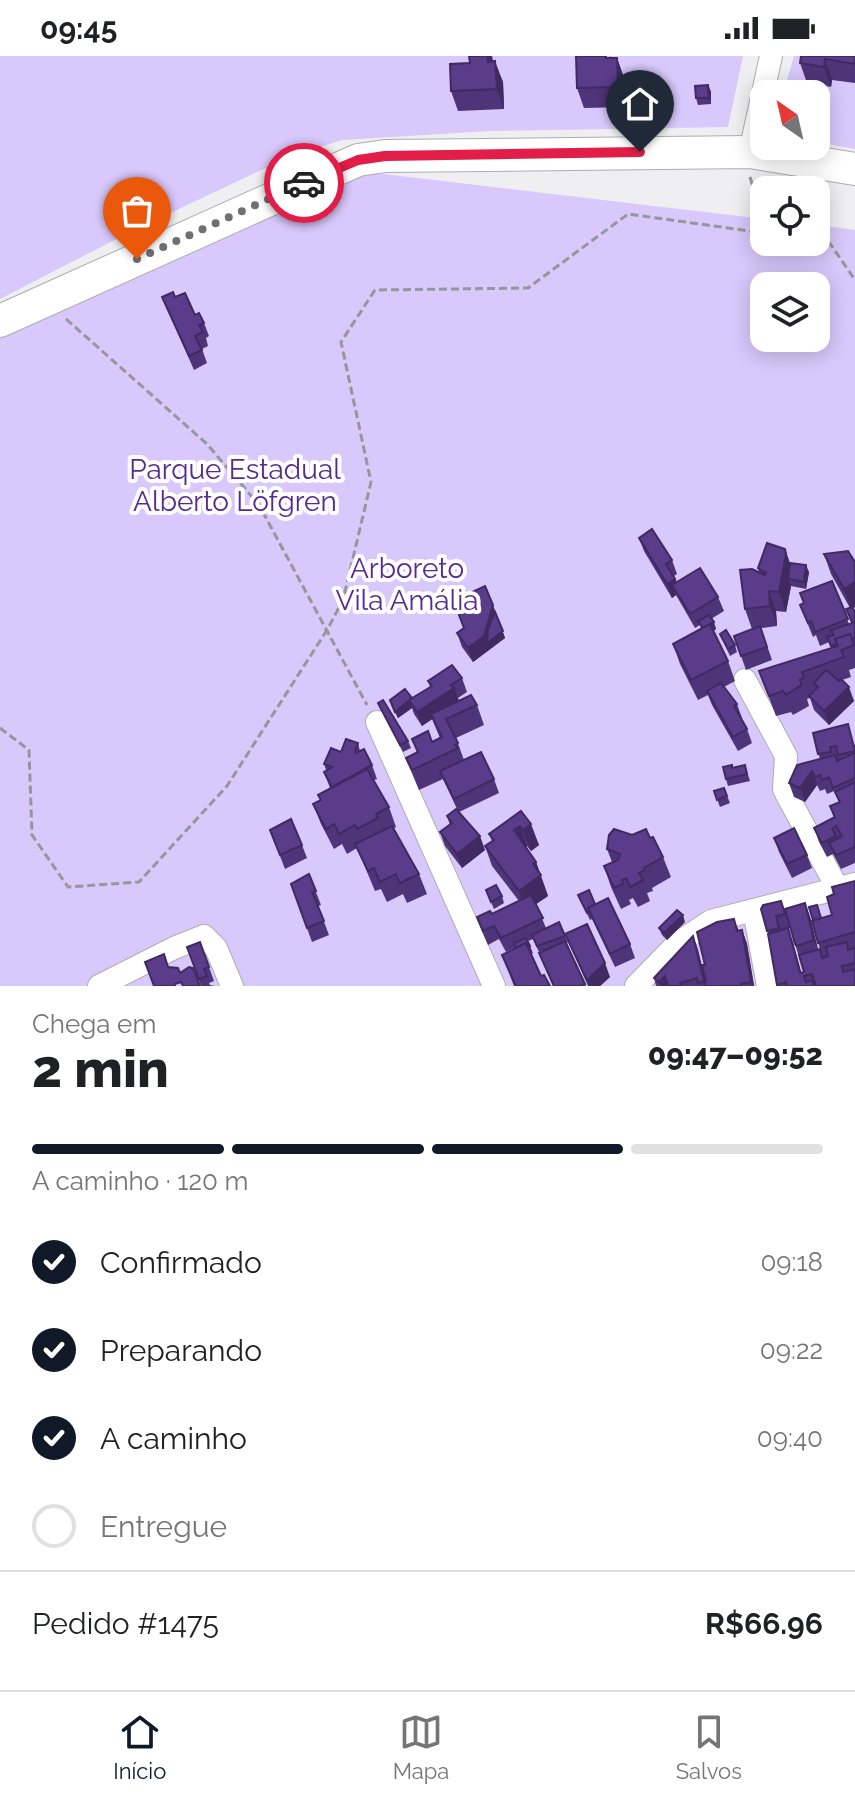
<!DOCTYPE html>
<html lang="pt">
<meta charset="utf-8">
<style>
:root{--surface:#fff;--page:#f6f6f6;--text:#202124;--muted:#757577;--line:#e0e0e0;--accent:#111827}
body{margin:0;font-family:Raleway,sans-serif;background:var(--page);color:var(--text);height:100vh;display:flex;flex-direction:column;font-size:30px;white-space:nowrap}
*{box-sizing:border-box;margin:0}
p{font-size:26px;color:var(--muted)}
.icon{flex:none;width:44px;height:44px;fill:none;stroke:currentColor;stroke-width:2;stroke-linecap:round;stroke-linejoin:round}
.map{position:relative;height:930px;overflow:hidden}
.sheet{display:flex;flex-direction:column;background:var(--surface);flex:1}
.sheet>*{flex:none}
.needle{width:52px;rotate:326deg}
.controls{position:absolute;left:750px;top:24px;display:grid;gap:16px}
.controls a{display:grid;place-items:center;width:80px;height:80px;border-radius:16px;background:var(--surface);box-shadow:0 4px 20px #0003;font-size:40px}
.pin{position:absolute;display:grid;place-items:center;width:68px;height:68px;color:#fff;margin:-82px -34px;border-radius:50% 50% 50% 0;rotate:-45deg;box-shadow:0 0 8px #0007}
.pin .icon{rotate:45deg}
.courier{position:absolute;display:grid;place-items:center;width:80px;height:80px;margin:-40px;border:6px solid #e11d48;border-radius:50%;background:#fff;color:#222;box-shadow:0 2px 10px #0007}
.overview em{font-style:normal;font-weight:800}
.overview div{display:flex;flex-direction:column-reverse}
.overview{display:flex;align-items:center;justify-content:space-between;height:136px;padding:0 32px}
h1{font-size:52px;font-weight:800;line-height:60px}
.bar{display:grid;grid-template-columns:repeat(4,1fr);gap:12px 8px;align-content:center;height:96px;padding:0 32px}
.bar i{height:10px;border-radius:6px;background:var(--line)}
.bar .active{background:var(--accent)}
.bar p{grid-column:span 4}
.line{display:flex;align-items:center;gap:20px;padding:0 32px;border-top:2px solid var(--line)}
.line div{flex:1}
ol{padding:0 32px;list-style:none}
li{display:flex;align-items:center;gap:24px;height:88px}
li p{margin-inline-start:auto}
li .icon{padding:8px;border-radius:50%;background:var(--accent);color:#fff;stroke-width:4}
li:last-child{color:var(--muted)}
li i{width:44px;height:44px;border:4px solid var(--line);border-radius:50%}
.status{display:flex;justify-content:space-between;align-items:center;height:56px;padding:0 40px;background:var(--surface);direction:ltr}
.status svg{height:22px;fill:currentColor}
.tabs{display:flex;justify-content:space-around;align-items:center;height:112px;border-top:2px solid var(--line);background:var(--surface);font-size:22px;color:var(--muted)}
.tabs a{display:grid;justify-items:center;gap:4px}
.tabs .active{color:var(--accent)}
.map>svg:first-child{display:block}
.green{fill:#d8c8fb;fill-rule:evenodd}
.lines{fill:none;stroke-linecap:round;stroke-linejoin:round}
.street-casing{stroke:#aeadb0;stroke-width:24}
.secondary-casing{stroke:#aeadb0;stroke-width:34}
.path{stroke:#979698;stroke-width:3;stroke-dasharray:8 4;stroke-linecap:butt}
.street{stroke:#fff;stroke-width:22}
.secondary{stroke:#fff;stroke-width:32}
.wall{fill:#4e3478}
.shaded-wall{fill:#402a61}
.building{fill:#5b3c8b;stroke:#402a61;stroke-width:2}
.done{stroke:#707072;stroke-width:8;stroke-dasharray:0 14.4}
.route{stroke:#e11d48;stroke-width:10}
.labels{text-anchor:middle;stroke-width:8;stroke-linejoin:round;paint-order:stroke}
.park-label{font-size:28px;fill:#562b8f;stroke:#fff}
</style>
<div class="status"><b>09:45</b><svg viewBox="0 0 49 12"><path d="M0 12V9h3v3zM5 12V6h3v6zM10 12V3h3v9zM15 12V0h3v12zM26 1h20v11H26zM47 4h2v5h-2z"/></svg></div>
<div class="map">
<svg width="855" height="930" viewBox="0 0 855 930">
<rect width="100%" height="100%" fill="#efeef1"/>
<g class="green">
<path d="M0,0H743L728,71L489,75L342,84L289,101L130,176L0,243Z"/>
<path d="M794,0H855V93L816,86V38H783Z"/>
<path d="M350,114L764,163V186H816V169L855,174V930H0V266ZM764,230H816V282H764Z"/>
</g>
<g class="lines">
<g class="street-casing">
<g id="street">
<path d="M750,96L771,0"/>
<path d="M745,624L786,700L784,733L788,741L838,833"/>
<path d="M377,666L494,930"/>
<path d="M754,854L768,930"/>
<path d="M99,930L174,892L204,880L216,892L232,930"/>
<path d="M636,930L678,887L711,865L855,828"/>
</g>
</g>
<g class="secondary-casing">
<path id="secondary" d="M0,265L358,104L385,100L750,96L855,113"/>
</g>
<g class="path">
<path d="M750,121L764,167"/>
<path d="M816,185L829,186L855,224"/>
<path d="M66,263L207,388L259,449L367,649"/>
<path d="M0,672L29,694L32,779L68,831L139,826L227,730L327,574L343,544L371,426L341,286L375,234L528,232L628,158L764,177"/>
</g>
<use href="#street" class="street"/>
<use href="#secondary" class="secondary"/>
</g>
<g class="wall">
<path d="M492,0L493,6L503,26L504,53L458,55L451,35L470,7Z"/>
<path d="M611,0V2H617L624,22L625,51L584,52L577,32Z"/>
<path d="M855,0V27L832,24L831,31L807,27L800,7Z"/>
<path d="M708,29L711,36V48L698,49L696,42Z"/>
<path d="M162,241H175L204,267L209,280L206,282L208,290L202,293L207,307L194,314Z"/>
<path d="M639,482L672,504L677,518L674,520L677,526L718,541L724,555L711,563L716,573L713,575L728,605L735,625L724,631L737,648L742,662L741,663L747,673L752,687L738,695L712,649L708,639L698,644L680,608L673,588L701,573L700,569L695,572L676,539L672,542L644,495Z"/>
<path d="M785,493L790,507L809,516L806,533L791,530L786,556L776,555L777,570L761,572L772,604L746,614L734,580L752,573L745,553L759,516L758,512Z"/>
<path d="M824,498L855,506V551L853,552L855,556V612L849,614L851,621L842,624L854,645L829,669L814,654L810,642L807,643L809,650L793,659L791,656L776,660L759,615L832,592L829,586L820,590L816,579L813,581L800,549L804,547L800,537L832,525L849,568L851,567L846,553L850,552L831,518Z"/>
<path d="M485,530L505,582L473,606L462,591L457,577L464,572L459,559Z"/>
<path d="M720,578L735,589L737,596L730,600Z"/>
<path d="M462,622L467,636L458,642L459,645L477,649L484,669L456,682L464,704L494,723L499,737L459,756L485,794L462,812L445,790L440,776L450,769L447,760L458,755L443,723L419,734L406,702L417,696L412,683L432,686L440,682L432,663L422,670L414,658L412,652L398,662L390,644L412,642L430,631L428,625Z"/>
<path d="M378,647L408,685L411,692L403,696Z"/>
<path d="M813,677L855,689V807L841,813L833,798L827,801L819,786L814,772L834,762L830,750L839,746L834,735L827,738L825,733L820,735L817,729L805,746L794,741L789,727L820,703Z"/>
<path d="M358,687L360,695L372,709L377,723L374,724L389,751L396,771L393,773L419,818L427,838L407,847L403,838L387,846L381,833L375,835L357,792L347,798L342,788L334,793L321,768L313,748L320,744L330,732L324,716L326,714L324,708Z"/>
<path d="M745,709L750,725L728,730L726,723L732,712Z"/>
<path d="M724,732L730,747L720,751L714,735Z"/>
<path d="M521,755L539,789L531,795L527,790L526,791L536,806L548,840L536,848L546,872L565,880L568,887H566L586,930H553L539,897L545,894L539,896L533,883L528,885L533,897L531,898L541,920L550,930H514L502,899L516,891L506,896L499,883L488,889L482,875L477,861L492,858L519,845L492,810L485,790L492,785L489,778Z"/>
<path d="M270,774L302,789L307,802L285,813Z"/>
<path d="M613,775L650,782L663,801L671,821L652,832L653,835L647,837L650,845L638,851L633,842L629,844L631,848L621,853L611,831L604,810L612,806L607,793Z"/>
<path d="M774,782L807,799L812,812L792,822L779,796Z"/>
<path d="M309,818L321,849L318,850L329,879L312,886L291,828Z"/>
<path d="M855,825V930H777L768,878L761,853L781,845L786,858L790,872H788L801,917L804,916L795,888L805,847L810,861L818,894L820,893L812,865L832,859L834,838Z"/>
<path d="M486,834L502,840L504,847L494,853Z"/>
<path d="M578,839L595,848L630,888L635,902L615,911L592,863L590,864Z"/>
<path d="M734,863L739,875L742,874L747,888L754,930H656L654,922L693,880L698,894L705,925V909Z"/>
<path d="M685,866L667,884L662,879L659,872Z"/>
<path d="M565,878L610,921L600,930H588Z"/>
<path d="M200,886L214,925L209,927L210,929L215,930H201L187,891Z"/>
</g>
<g class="shaded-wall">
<path d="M487,0H492L495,26L488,6Z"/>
<path d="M617,2L624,22L625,51L618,31Z"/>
<path d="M825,3L832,24L831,31L824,11Z"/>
<path d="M495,5L503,26L504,53L497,33Z"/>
<path d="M708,29L711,36V48L709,42Z"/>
<path d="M785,493L792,514L788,523L791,530L786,556L779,536Z"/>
<path d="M806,509L809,516L806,533L804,526Z"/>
<path d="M675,523L680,536L672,529L676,539L672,542L667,528Z"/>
<path d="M855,526V551L851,553L844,533Z"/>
<path d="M769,535L776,555L777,570L770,550Z"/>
<path d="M493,549L505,582L473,606L468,592Z"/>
<path d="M714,566L716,573L706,580L703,573Z"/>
<path d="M849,631L854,645L829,669L824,655Z"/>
<path d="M454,632L459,645L422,670L417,656Z"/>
<path d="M409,645L412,652L398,662L395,656Z"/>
<path d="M812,715L817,729L805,746L800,732Z"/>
<path d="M531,768L539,789L531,795L523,774Z"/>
<path d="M520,770L527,790L521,794L514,774Z"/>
<path d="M480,780L485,794L462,812L457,798Z"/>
<path d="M536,806L548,840L526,855L519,835L533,808Z"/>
<path d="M805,847L810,861L819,897L814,884Z"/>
<path d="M683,859L685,866L667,884L664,877Z"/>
<path d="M788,872L793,886L805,930L800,917Z"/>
<path d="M742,874L747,888L754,930H752L751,926Z"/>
<path d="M693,880L698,894L707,930H705Z"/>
<path d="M605,907L610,921L600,930H589L587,924Z"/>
<path d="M665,920L669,930H660L659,926Z"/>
</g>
<g class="building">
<path d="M469,0H487L488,6L495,5L497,33L451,35L450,8L470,7Z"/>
<path d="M576,0H606V2H617L618,31L577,32Z"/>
<path d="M801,0H855V8L825,3L824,11L800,7Z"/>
<path d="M708,29L709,42H696L695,30Z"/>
<path d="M173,236L175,241L185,237L195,259L199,257L204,267L199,269L203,276L195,280L202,294L189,300L162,241Z"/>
<path d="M652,473L672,504L666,508L675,523L667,528L639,482Z"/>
<path d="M767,487L785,493L786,498L779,536L769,535L770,550L745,553L740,514L752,513L765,519L766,517L758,512Z"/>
<path d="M848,495L855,506V526L844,533L824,498Z"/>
<path d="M790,507L806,509L804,526L788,523Z"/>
<path d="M700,512L718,541L690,558L672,529Z"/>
<path d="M832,525L848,563L815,576L811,565L808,567L800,549L804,547L800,537Z"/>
<path d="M485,530L493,549L484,580L468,592L457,577L464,572L459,559L462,552L472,546L468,538Z"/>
<path d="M852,551L855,556V582L852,583L850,578L835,583L837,588L831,590L827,581L834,579L831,574L853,567L846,553Z"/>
<path d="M495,556L503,575L487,587L488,573Z"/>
<path d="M709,559L714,566L703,572L698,565Z"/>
<path d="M710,568L728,605L691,624L673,588Z"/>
<path d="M760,570L767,591L741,600L734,580Z"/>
<path d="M726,574L735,589L728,593L720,578Z"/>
<path d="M850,578L854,589L841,594L844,601L802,616L804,622L800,623L801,629L786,639L783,635L769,640L759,615L838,590L835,583Z"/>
<path d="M452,609L462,622L451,629L454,632L417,656L409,644L432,630L428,625Z"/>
<path d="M826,614L839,625L841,623L849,631L824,655L809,640L818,631L814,627Z"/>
<path d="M721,627L737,648L734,650L747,673L733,681L707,635Z"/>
<path d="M405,633L412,642L395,656L390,644Z"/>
<path d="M471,639L477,649L446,663L458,687L455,689L458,692L412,714L406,702L418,696L412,683L428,675L432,686L442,681L431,658Z"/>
<path d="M383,644L408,685L400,689L378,647Z"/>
<path d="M848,668L855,695L838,699L836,690L830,691L831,696L818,698L813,677Z"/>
<path d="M346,683L358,687L355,695L356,697L364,693L372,709L332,731L324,716L332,711L324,708L331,692L341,696Z"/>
<path d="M481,696L494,723L454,743L440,715Z"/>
<path d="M855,697V722L833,732L829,721L822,724L820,719L815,721L812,715L800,732L789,727L797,709L835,699L837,705Z"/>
<path d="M732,709V712L745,709L747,718L726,723L723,711Z"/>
<path d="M367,713L389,751L376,758L378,762L357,773L355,769L339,778L334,768L326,773L313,748L321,744L318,739Z"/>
<path d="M855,726V791L836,799L829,787L842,780L836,770L832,773L836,780L822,787L814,772L835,761L830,750L840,746L835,736Z"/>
<path d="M724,732L727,740L717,744L714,735Z"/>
<path d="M456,753L480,780L457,798L440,776L452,767L447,760Z"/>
<path d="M521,755L531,768L523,774L520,770L514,774L536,806L533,808L541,819L519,835L485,790L494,784L489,778Z"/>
<path d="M291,763L302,789L280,799L270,774Z"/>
<path d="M392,770L419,818L400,827L396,818L380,826L374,812L368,815L355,788Z"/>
<path d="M794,772L807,799L787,808L774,782Z"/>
<path d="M614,773L632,779L646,773L650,782L653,781L663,801L644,812L645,814L639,817L643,824L630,831L626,822L622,824L623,828L614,832L604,810L618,804L620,798L607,793L609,779Z"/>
<path d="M309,818L316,835L312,836L324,865L307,872L291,828Z"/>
<path d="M855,825V876L818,887L812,865L832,859L827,841L834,838L832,831Z"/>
<path d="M496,829L502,840L491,846L486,834Z"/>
<path d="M589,834L595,848L588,852L589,856L587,857L578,839Z"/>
<path d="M531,839L543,862L501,882L494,870L483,875L477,861L490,855L492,858Z"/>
<path d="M608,842L630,888L610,898L588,852Z"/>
<path d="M781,845L785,858L776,860L779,872L767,875L761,853L763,849Z"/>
<path d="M805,847L814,884L797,890L795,888L785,853Z"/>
<path d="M817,849L821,862L813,864L809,851Z"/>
<path d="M677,854L683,859L664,877L659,872Z"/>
<path d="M734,863L737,875L742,874L751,926L741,928V930H705L704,925H706L702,909H705L697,876L717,866Z"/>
<path d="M559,866L565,880L537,890L532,879Z"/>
<path d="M587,868L605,907L587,924L565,878Z"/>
<path d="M788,872L800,917L804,916L799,899L820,893L822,902L828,900L826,891L847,886L848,894L855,892V907L842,910L843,916L855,913V930H816L812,918L804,920L806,926L812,924L814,930H787L786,926L777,929L768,878Z"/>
<path d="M693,880L704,925L698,927L697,922L680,927L681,930H668L665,920L659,926L654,922Z"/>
<path d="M526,882L530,890L528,891L526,887L516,892L514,887Z"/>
<path d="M565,885L585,928L580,930H554L539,897Z"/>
<path d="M200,886L209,911L204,913L207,920L199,923L187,891Z"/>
<path d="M526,887L541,920L544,919L550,930H516L502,899Z"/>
<path d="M164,898L168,911L178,912L180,917L189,911L193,912L200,930H183L181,926L175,928V930H154L145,906Z"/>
</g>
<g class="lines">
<path class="done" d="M137,203L304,127"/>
<path class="route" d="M304,127L358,104L385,100L640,96"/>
</g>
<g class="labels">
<g class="park-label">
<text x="235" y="423">Parque Estadual<tspan x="235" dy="32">Alberto Löfgren</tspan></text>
<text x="407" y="522">Arboreto<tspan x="407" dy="32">Vila Amália</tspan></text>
</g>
</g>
</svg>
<div class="controls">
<a><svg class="needle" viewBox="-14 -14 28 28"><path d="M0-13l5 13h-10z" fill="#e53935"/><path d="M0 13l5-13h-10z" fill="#757577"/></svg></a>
<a><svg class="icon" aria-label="locate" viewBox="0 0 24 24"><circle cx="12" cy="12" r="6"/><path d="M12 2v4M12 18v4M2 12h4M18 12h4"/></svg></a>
<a><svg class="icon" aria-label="layers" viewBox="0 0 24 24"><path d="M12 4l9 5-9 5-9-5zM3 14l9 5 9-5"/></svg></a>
</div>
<div class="pin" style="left:137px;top:203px;background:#ea580c"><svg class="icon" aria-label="bag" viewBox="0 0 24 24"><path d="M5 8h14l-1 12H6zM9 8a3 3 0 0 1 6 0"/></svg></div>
<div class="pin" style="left:640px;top:96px;background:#1f2937"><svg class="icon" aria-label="home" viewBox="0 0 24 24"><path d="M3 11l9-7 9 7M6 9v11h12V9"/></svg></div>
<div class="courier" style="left:304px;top:127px"><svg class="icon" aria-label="car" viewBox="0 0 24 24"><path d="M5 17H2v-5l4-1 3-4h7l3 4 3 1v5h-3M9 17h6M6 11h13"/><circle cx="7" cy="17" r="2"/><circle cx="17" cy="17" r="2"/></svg></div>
</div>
<section class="sheet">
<div class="overview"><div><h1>2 min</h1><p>Chega em</p></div><em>09:47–09:52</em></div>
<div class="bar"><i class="active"></i><i class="active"></i><i class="active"></i><i></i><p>A caminho · 120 m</p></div>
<ol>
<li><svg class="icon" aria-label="check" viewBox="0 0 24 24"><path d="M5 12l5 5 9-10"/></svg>Confirmado<p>09:18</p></li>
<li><svg class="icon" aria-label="check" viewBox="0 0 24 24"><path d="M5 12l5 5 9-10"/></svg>Preparando<p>09:22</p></li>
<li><svg class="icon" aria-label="check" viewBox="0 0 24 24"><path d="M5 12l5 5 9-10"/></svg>A caminho<p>09:40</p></li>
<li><i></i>Entregue</li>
</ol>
<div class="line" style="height:104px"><div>Pedido #1475</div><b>R$66.96</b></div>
</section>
<nav class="tabs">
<a class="active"><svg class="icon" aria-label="home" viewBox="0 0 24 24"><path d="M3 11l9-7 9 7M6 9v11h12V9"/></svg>Início</a>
<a><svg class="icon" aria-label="map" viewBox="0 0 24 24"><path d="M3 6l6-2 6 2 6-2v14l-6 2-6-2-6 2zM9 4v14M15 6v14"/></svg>Mapa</a>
<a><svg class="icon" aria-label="saved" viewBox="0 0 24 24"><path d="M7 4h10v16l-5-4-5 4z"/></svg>Salvos</a>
</nav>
